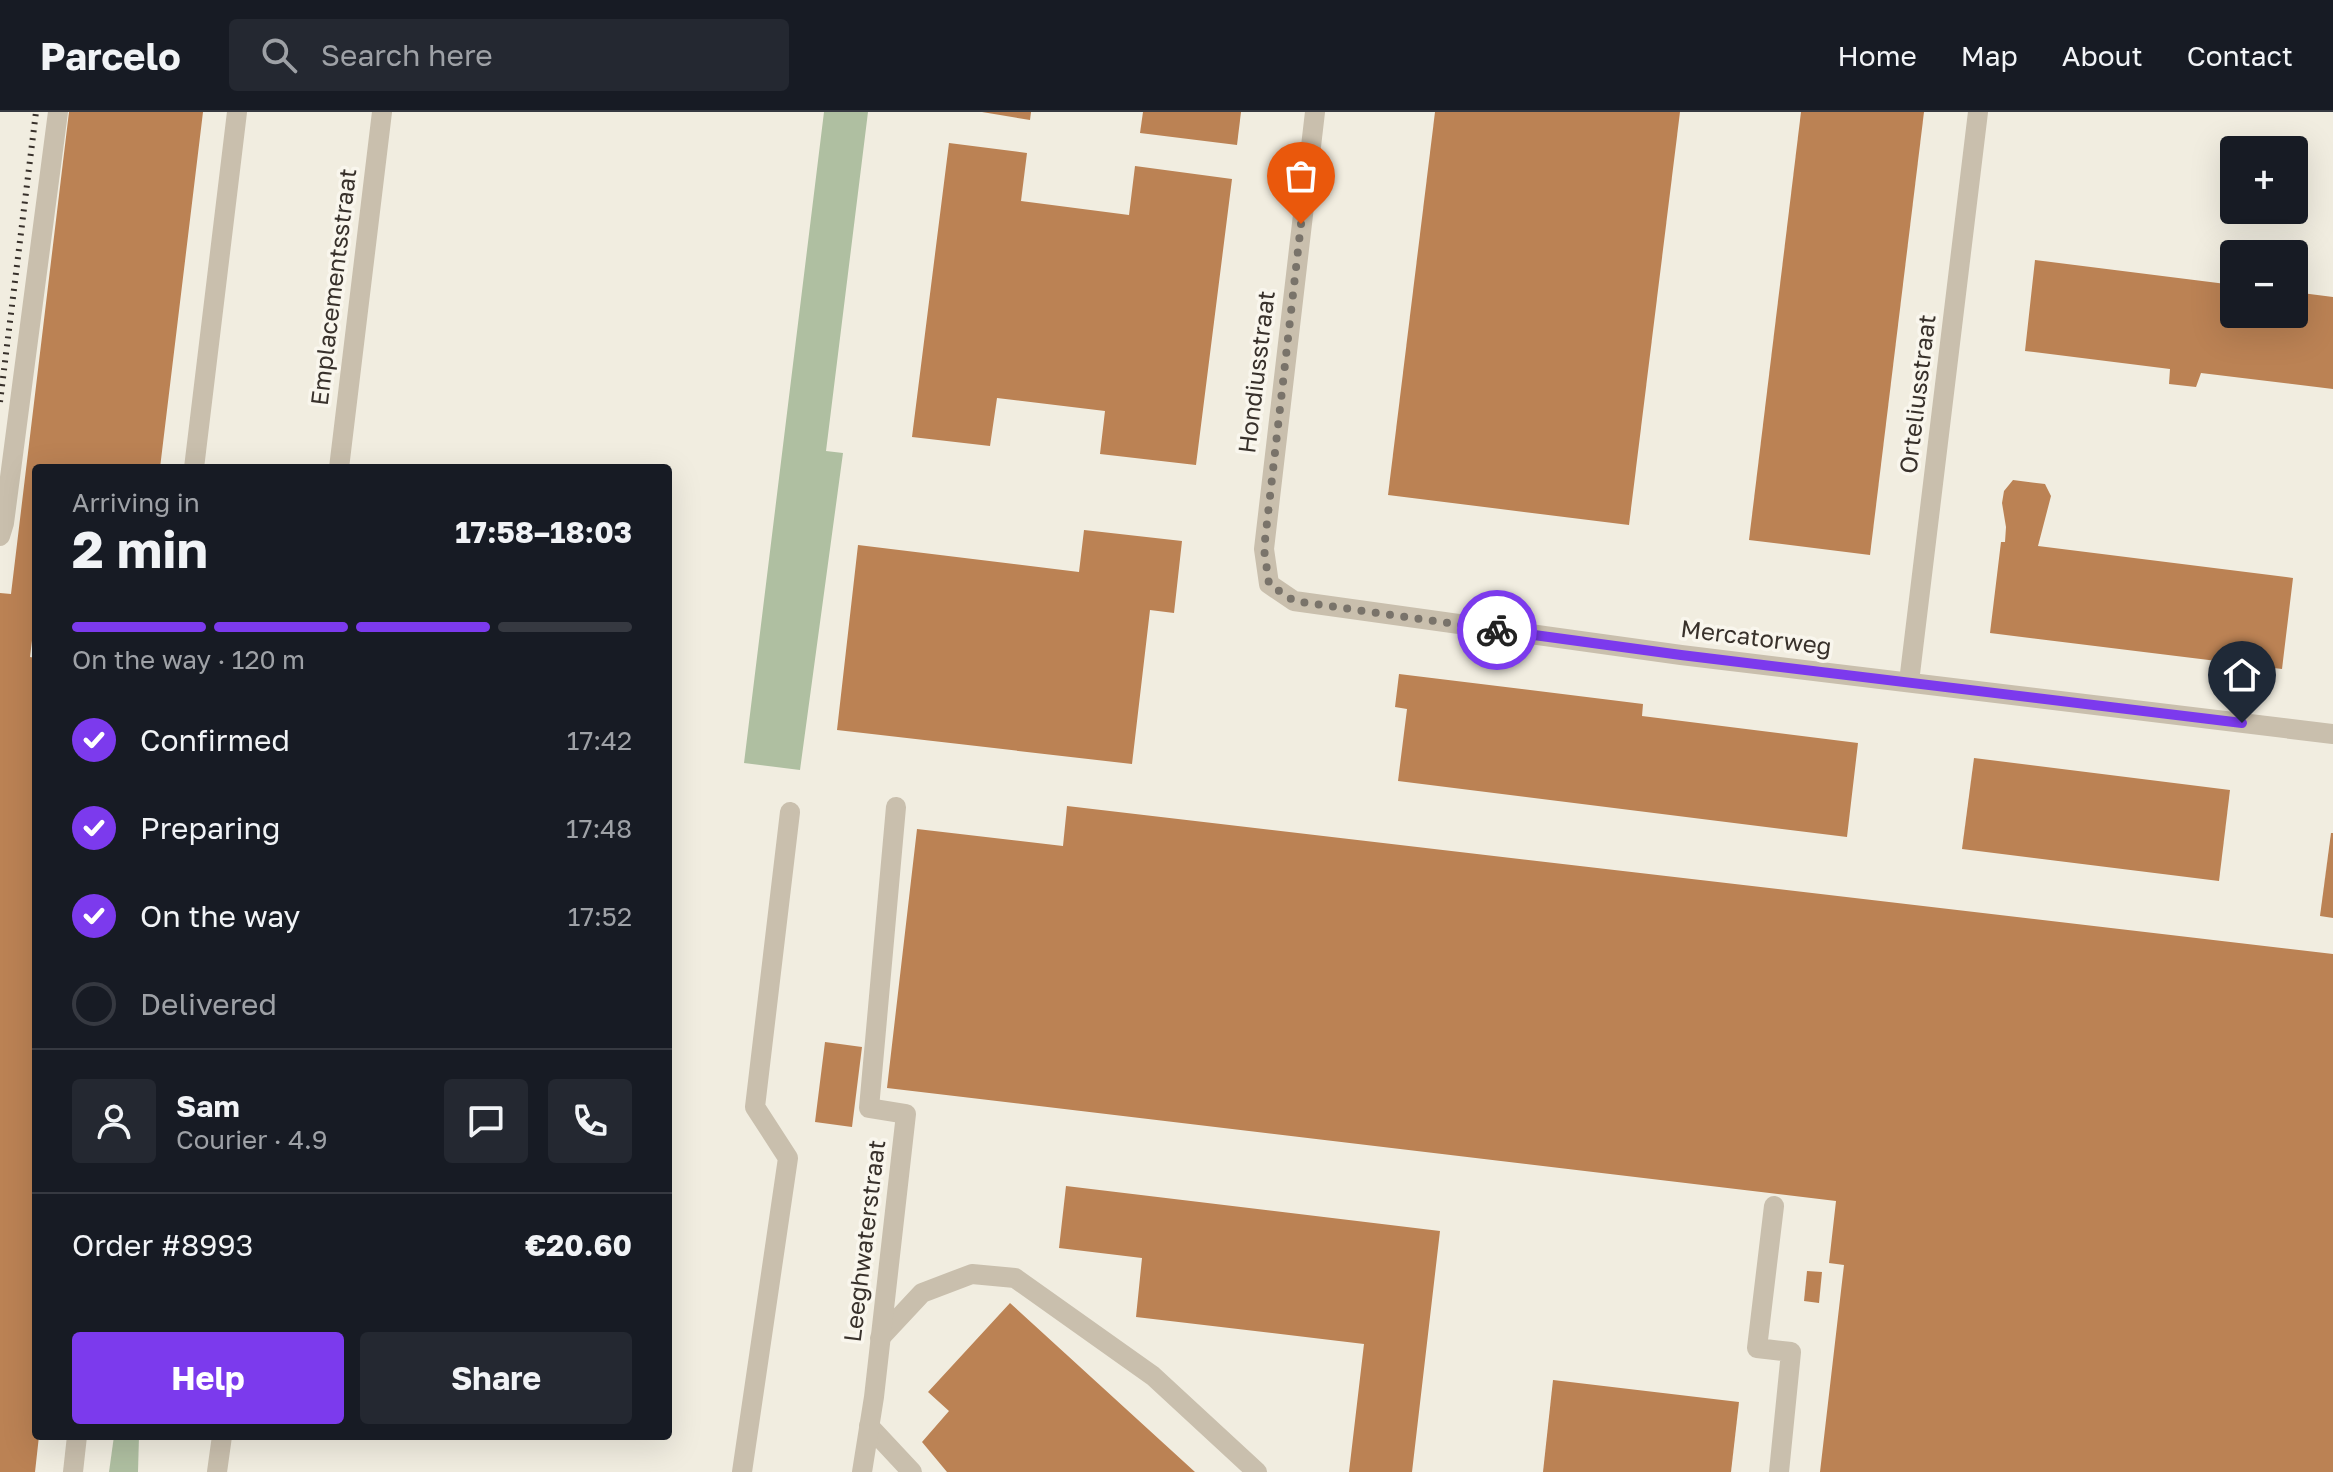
<!DOCTYPE html>
<meta charset="utf-8">
<style>
:root{--surface:#171b24;--page:#242831;--text:#f1f3f6;--muted:#9ea1a6;--line:#363941;--accent:#7c3aed}
body{margin:0;font-family:"Golos Text",sans-serif;background:var(--page);color:var(--text);height:100vh;display:flex;flex-direction:column;font-size:30px;white-space:nowrap}
*{box-sizing:border-box;margin:0}
p{font-size:26px;color:var(--muted)}
.icon{flex:none;width:44px;height:44px;fill:none;stroke:currentColor;stroke-width:2;stroke-linecap:round;stroke-linejoin:round}
.map{position:relative;flex:1;overflow:hidden}
.side{position:absolute;left:32px;top:352px;width:640px;height:976px;display:flex;flex-direction:column;background:var(--surface);border-radius:8px;box-shadow:0 8px 32px #0002}
.side>*{flex:none}
.tools{position:absolute;left:2220px;top:24px;display:grid;gap:16px}
.tools a{display:grid;place-items:center;width:88px;height:88px;border-radius:8px;background:var(--surface);box-shadow:0 8px 32px #0002;font-size:40px}
.pin{position:absolute;display:grid;place-items:center;width:68px;height:68px;color:#fff;margin:-82px -34px;border-radius:50% 50% 50% 0;rotate:-45deg;box-shadow:0 0 8px #0007}
.pin .icon{rotate:45deg}
.courier{position:absolute;display:grid;place-items:center;width:80px;height:80px;margin:-40px;border:6px solid #7c3aed;border-radius:50%;background:#fff;color:#222;box-shadow:0 2px 10px #0007}
.summary em{font-style:normal;font-weight:700}
.summary div{display:flex;flex-direction:column-reverse}
.summary{display:flex;align-items:center;justify-content:space-between;height:136px;padding:0 40px}
h1{font-size:52px;font-weight:700;line-height:60px}
.bar{display:grid;grid-template-columns:repeat(4,1fr);gap:12px 8px;align-content:center;height:96px;padding:0 40px}
.bar i{height:10px;border-radius:6px;background:var(--line)}
.bar .active{background:var(--accent)}
.bar p{grid-column:span 4}
.line{display:flex;align-items:center;gap:20px;padding:0 40px;border-top:2px solid var(--line)}
.line div{flex:1}
.round{display:grid;place-items:center;flex:none;width:84px;height:84px;border-radius:8px;background:var(--page)}
ol{padding:0 40px;list-style:none}
li{display:flex;align-items:center;gap:24px;height:88px}
li p{margin-inline-start:auto}
li .icon{padding:8px;border-radius:50%;background:var(--accent);color:#fff;stroke-width:4}
li:last-child{color:var(--muted)}
li i{width:44px;height:44px;border:4px solid var(--line);border-radius:50%}
.button{display:flex;gap:16px;margin-top:auto;padding:16px 40px}
.button a{flex:1;height:92px;border-radius:8px;background:var(--accent);color:#fff;font-size:32px;font-weight:700;line-height:92px;text-align:center}
.button a+a{background:var(--page);color:var(--text)}
header{display:flex;align-items:center;gap:48px;box-sizing:border-box;height:112px;padding:0 40px;background:var(--surface);border-bottom:2px solid var(--line)}
header strong{font-size:38px}
nav{display:flex;gap:44px;margin-inline-start:auto;font-size:28px}
.search{width:560px;height:72px;background:var(--page);display:flex;align-items:center;gap:20px;box-sizing:border-box;padding:0 28px;border-radius:8px;color:var(--muted);font-size:30px}
.map>svg:first-child{display:block}
.green{fill:#afbfa1}
.building{fill:#bb8254}
.lines{fill:none;stroke-linecap:round;stroke-linejoin:round}
.minor{stroke:#c9bfad;stroke-width:20}
.rail{stroke:#38312b;stroke-width:6;stroke-dasharray:2 6;stroke-linecap:butt}
.done{stroke:#79736a;stroke-width:8;stroke-dasharray:0 14.4}
.route{stroke:#7c3aed;stroke-width:10}
.labels{text-anchor:middle;stroke-width:7;stroke-linejoin:round;paint-order:stroke}
.street-label{font-size:24px;fill:#38312b;stroke:#f9f6ed}
</style>
<header>
<strong>Parcelo</strong>
<div class="search"><svg class="icon" aria-label="search" viewBox="0 0 24 24"><circle cx="10" cy="10" r="6"/><path d="M15 15l6 6"/></svg>Search here</div>
<nav><a>Home</a><a>Map</a><a>About</a><a>Contact</a></nav>
</header>
<div class="map">
<svg width="2333" height="1360" viewBox="0 0 2333 1360">
<rect width="100%" height="100%" fill="#f1ede0"/>
<g class="green">
<path d="M824,0H868L826,339L843,341L800,658L744,651Z"/>
<path d="M114,1324H139L138,1360H109Z"/>
</g>
<g class="building">
<path d="M69,0H203L160,356H36V496L30,545L36,546V1324H39L35,1360H0V481L11,482Z"/>
<path d="M982,0H1031L1030,8Z"/>
<path d="M1143,0H1241L1237,33L1140,21Z"/>
<path d="M1435,0H1680L1629,413L1388,383Z"/>
<path d="M1801,0H1924L1870,443L1749,428Z"/>
<path d="M949,31L1027,41L1021,89L1129,103L1135,54L1232,67L1196,353L1100,342L1105,299L997,286L990,334L912,325Z"/>
<path d="M2035,148L2234,173V202H2294V180L2333,185V277L2201,261L2196,275L2169,272L2170,257L2025,239Z"/>
<path d="M2013,368L2045,372L2051,384L2038,434L2293,466L2282,557L1990,521L2001,430H2005L2006,415L2002,391L2004,379Z"/>
<path d="M1084,418L1182,429L1174,501L1150,498L1132,652L837,618L858,433L1079,460Z"/>
<path d="M1399,562L1643,592L1642,604L1858,631L1847,725L1398,669L1407,597L1395,595Z"/>
<path d="M1974,646L2230,678L2219,769L1962,737Z"/>
<path d="M1067,694L2333,842V1360H1820L1844,1153L1829,1151L1836,1089L887,976L917,717L1063,734Z"/>
<path d="M2331,721H2333V806L2320,804Z"/>
<path d="M825,930L862,935L852,1015L815,1010Z"/>
<path d="M1066,1074L1440,1119L1412,1360H1349L1364,1232L1136,1205L1142,1146L1059,1136Z"/>
<path d="M1807,1159L1822,1160L1819,1191L1804,1189Z"/>
<path d="M1010,1191L1195,1360H947L922,1330L949,1299L928,1280Z"/>
<path d="M1553,1268L1739,1290L1731,1360H1543Z"/>
</g>
<g class="lines">
<g class="minor">
<path d="M1315,0L1264,437L1269,472L1294,489L1681,543L2333,622"/>
<path d="M194,356L237,0"/>
<path d="M339,356L382,0"/>
<path d="M0,424L4,411L58,0"/>
<path d="M1909,570L1978,0"/>
<path d="M1774,1094L1757,1236L1791,1240L1779,1360"/>
<path d="M880,1226L922,1181L972,1162L1015,1166L1153,1264L1257,1360"/>
<path d="M869,1314L912,1360"/>
<path d="M73,1360L77,1324"/>
<path d="M217,1360L222,1324"/>
<path d="M742,1360L788,1046L755,995L790,700"/>
<path d="M862,1360L874,1285L906,1002L869,996L896,695"/>
</g>
<path class="rail" d="M0,290L36,0"/>
</g>
<g class="lines">
<path class="done" d="M1301,112L1264,437L1269,472L1294,489L1497,518"/>
<path class="route" d="M1497,518L1681,543L2242,611"/>
</g>
<g class="labels">
<g class="street-label">
<text transform="translate(334 175) rotate(-83)" y="8">Emplacementsstraat</text>
<text transform="translate(1257 260) rotate(-83)" y="8">Hondiusstraat</text>
<text transform="translate(1918 282) rotate(-83)" y="8">Orteliusstraat</text>
<text transform="translate(1756 526) rotate(7)" y="8">Mercatorweg</text>
<text transform="translate(865 1129) rotate(-83)" y="8">Leeghwaterstraat</text>
</g>
</g>
</svg>
<div class="tools">
<a>+</a>
<a>−</a>
</div>
<div class="pin" style="left:1301px;top:112px;background:#ea580c"><svg class="icon" aria-label="bag" viewBox="0 0 24 24"><path d="M5 8h14l-1 12H6zM9 8a3 3 0 0 1 6 0"/></svg></div>
<div class="pin" style="left:2242px;top:611px;background:#1f2937"><svg class="icon" aria-label="home" viewBox="0 0 24 24"><path d="M3 11l9-7 9 7M6 9v11h12V9"/></svg></div>
<div class="courier" style="left:1497px;top:518px"><svg class="icon" aria-label="bike" viewBox="0 0 24 24"><circle cx="6" cy="16" r="4"/><circle cx="18" cy="16" r="4"/><path d="M6 16l4-8h5l3 8M10 8l3 8H6M13 5h3"/></svg></div>
<section class="side">
<div class="summary"><div><h1>2 min</h1><p>Arriving in</p></div><em>17:58–18:03</em></div>
<div class="bar"><i class="active"></i><i class="active"></i><i class="active"></i><i></i><p>On the way · 120 m</p></div>
<ol>
<li><svg class="icon" aria-label="check" viewBox="0 0 24 24"><path d="M5 12l5 5 9-10"/></svg>Confirmed<p>17:42</p></li>
<li><svg class="icon" aria-label="check" viewBox="0 0 24 24"><path d="M5 12l5 5 9-10"/></svg>Preparing<p>17:48</p></li>
<li><svg class="icon" aria-label="check" viewBox="0 0 24 24"><path d="M5 12l5 5 9-10"/></svg>On the way<p>17:52</p></li>
<li><i></i>Delivered</li>
</ol>
<div class="line" style="height:144px"><a class="round"><svg class="icon" aria-label="person" viewBox="0 0 24 24"><circle cx="12" cy="8" r="4"/><path d="M4 21q1-7 8-7t8 7"/></svg></a><div><b>Sam</b><p>Courier · 4.9</p></div><a class="round"><svg class="icon" aria-label="chat" viewBox="0 0 24 24"><path d="M4 5h16v11H9l-5 4z"/></svg></a><a class="round"><svg class="icon" aria-label="phone" viewBox="0 0 24 24"><path d="M5 4h4l2 5-3 2q2 4 5 5l2-3 5 2v4C11 20 4 13 5 4z"/></svg></a></div>
<div class="line" style="height:104px"><div>Order #8993</div><b>€20.60</b></div>
<div class="button"><a>Help</a><a>Share</a></div>
</section>
</div>
